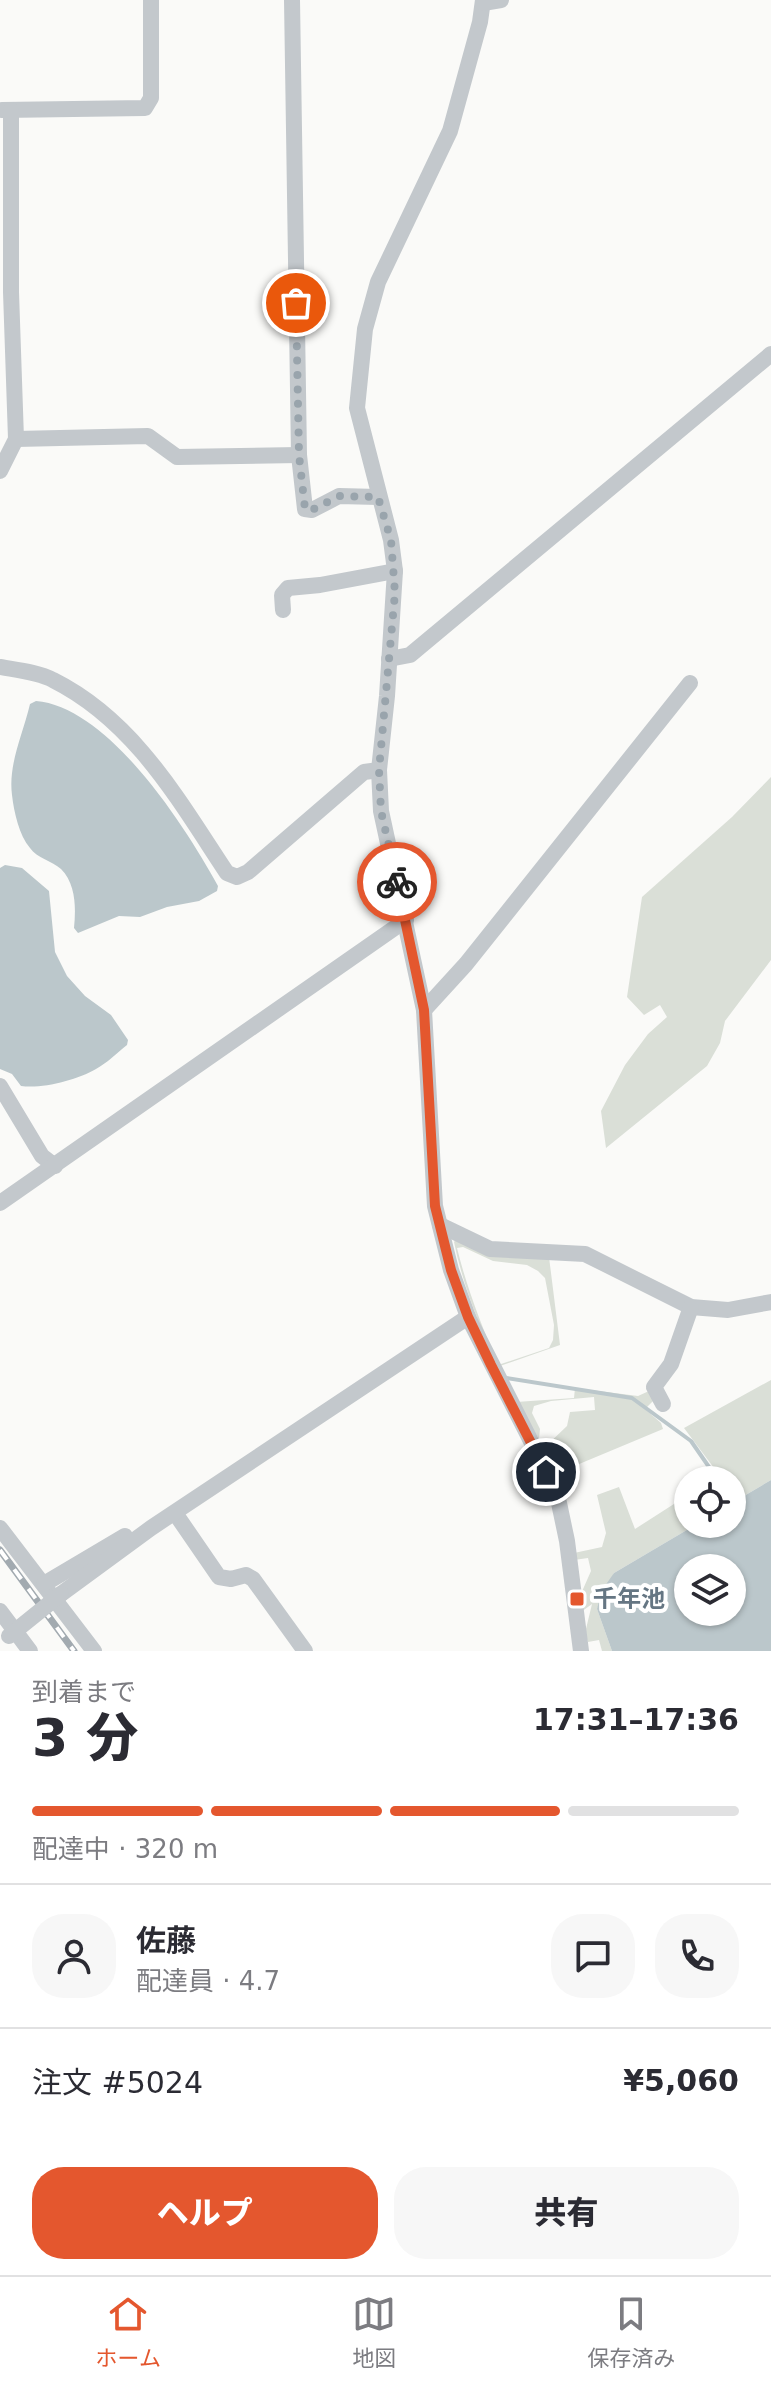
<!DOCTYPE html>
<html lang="ja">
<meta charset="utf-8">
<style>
:root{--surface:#fff;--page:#f7f7f7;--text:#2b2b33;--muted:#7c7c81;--line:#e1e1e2;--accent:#e4572e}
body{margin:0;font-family:"DejaVu Sans","Noto Sans JP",sans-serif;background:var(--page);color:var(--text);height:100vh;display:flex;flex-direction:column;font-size:30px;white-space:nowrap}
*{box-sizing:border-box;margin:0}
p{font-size:26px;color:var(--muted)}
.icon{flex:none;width:44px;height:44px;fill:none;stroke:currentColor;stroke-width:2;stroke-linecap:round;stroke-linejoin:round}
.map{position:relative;height:1651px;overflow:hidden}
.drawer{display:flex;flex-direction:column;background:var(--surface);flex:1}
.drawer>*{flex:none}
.fabs{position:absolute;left:674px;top:1466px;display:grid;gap:16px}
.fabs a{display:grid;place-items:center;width:72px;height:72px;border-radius:50%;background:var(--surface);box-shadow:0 2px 6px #0004;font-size:40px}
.pin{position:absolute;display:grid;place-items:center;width:68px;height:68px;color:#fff;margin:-34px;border:4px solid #fff;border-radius:50%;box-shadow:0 2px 8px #0007}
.courier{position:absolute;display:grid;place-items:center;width:80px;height:80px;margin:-40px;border:6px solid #e4572e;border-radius:50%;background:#fff;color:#222;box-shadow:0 2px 10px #0007}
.overview em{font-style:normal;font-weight:800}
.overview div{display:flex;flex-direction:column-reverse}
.overview{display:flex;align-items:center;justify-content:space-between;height:136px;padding:0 32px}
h1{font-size:52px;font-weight:800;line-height:60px}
.bar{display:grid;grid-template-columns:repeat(4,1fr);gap:12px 8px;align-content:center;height:96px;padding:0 32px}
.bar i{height:10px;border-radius:6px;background:var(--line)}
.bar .active{background:var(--accent)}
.bar p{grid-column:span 4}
.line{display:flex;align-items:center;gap:20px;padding:0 32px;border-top:2px solid var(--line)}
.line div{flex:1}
.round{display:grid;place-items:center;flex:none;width:84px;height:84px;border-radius:32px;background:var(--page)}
.button{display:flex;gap:16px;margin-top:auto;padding:16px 32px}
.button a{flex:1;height:92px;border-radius:32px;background:var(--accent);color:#fff;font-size:32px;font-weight:800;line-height:92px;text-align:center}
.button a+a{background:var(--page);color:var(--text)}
.dock{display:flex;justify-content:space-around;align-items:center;height:112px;border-top:2px solid var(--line);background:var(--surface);font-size:22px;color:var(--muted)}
.dock a{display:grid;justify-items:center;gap:4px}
.dock .active{color:var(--accent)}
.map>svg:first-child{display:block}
.green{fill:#dadfd7;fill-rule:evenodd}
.water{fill:#bbc7cb;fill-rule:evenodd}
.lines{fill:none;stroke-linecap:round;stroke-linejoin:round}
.stream{stroke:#bbc7cb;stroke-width:4}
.minor{stroke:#c3c8cc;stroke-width:16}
.rail-casing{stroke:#a2aab0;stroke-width:7}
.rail{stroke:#fff;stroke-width:4;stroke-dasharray:12;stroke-linecap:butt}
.minor-bridge{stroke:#c3c8cc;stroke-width:16}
.done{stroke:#99a4ac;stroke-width:8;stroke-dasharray:0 14.4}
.route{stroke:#e4572e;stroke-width:10}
.poi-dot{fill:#e4572e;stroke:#fff;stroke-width:3}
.labels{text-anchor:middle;stroke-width:8;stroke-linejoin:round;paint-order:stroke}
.poi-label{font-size:24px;font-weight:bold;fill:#657683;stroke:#fff;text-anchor:start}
</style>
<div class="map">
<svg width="771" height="1651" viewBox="0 0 771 1651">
<rect width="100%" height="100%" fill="#fafaf8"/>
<g class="green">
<path d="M771,777V960L725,1021L720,1043L707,1066L606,1148L601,1111L625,1065L648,1034L667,1017L660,1005L644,1015L627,997L642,897L732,817Z"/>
<path d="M456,1239L549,1257L560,1345L497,1367C480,1326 463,1286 454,1242ZM463,1247L493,1261L527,1265L538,1271L545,1278L554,1325L553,1340L549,1348L498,1365C482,1326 467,1289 457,1248Z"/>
<path d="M771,1380V1480L732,1503V1480H713L720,1476L684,1428Z"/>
<path d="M575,1388L638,1396L649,1391L654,1400L645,1409L661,1423L663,1429L572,1467L568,1462L553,1466L544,1448L567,1426L570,1412L595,1410L594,1397L551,1401L534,1406L532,1413L540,1429L539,1439L516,1402L574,1398Z"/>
<path d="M619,1487L635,1529L688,1495V1524H697L614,1573L597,1609L612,1651H602L599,1640L588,1642L585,1633L592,1604L581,1612L580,1596L591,1571L588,1558L574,1560V1553L602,1547L606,1533L597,1495Z"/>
</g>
<g class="water">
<path d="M36,701C109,707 185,826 218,886L217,891L199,901L167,907L140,917L119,916L78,933L74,928C76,908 76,884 61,869C52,861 37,858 30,848C19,835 14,812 12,795C8,764 23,734 30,704Z"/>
<path d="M5,865L22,868L49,891L55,952L67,976L85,996L111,1015L128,1040L127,1045C117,1053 107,1063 96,1069C77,1080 43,1089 21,1086L12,1074L0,1069V868Z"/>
<path d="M771,1480V1651H612L597,1609L602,1590L614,1573L697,1524H732V1503ZM732,1568V1612H688V1568Z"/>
</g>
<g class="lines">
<path class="stream" d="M506,1378L632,1398L691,1441L718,1480"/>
<g class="minor">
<path d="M292,0L299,455L305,509L312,510L339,496L378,497"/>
<path d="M483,0L480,22L450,131L378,282L365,329L357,408L391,540L395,571L387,696L379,770L381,811L424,1010L435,1206L451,1270L468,1317L538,1455L559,1503L567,1541L581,1651"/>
<path d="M483,3L501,0"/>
<path d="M2,110L145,108L151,98V0"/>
<path d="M16,439L148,436L177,457L299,455"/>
<path d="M0,471L16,439L11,292V110"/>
<path d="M283,610L282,595L288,588L320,585L395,571"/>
<path d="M389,659L410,655L771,354"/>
<path d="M0,667C17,670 38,672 53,680C135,721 179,801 227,873L237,877L248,872L364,772L379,770"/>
<path d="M424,1010L466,964L690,683"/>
<path d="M0,1086L42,1156L55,1166"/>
<path d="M0,1203L406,920"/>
<path d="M440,1225L490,1249L585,1254L691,1307L728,1310L771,1302"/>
<path d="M663,1404L654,1387L671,1364L691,1307"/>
<path d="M175,1513L219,1577L231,1579L246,1575L253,1579L305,1651"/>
<path d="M0,1528L94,1651"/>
<path d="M44,1584L125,1536"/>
<path d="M61,1594L151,1528L468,1317"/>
<path d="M0,1611L30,1651"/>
</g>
<g class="rail-casing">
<path id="rail" d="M0,1550L74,1651"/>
</g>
<use href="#rail" class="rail"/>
<path class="minor-bridge" d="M9,1636L61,1594"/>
</g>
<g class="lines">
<path class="done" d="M296,303L299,455L305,509L312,510L339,496L378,497L391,540L395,593L379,770L381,811L397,882"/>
<path class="route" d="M397,882L424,1010L435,1206L451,1270L468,1317L491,1365L546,1472"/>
</g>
<rect class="poi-dot" x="569" y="1591" width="16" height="16" rx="4"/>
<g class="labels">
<g class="poi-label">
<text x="593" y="1607">千年池</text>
</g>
</g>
</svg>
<div class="fabs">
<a><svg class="icon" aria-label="locate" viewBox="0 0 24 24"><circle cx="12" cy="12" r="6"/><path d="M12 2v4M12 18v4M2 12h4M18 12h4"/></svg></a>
<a><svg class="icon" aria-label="layers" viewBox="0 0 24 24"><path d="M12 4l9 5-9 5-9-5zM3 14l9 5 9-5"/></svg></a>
</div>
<div class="pin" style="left:296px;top:303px;background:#ea580c"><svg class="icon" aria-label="bag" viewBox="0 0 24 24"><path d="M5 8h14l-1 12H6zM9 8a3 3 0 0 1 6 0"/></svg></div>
<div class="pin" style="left:546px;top:1472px;background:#1f2937"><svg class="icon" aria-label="home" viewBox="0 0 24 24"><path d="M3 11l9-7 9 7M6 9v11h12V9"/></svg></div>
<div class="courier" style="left:397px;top:882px"><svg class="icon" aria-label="bike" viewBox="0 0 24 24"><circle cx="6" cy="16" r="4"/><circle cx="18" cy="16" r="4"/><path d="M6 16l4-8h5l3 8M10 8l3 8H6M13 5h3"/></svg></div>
</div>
<section class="drawer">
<div class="overview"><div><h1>3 分</h1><p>到着まで</p></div><em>17:31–17:36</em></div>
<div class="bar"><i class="active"></i><i class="active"></i><i class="active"></i><i></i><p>配達中 · 320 m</p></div>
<div class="line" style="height:144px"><a class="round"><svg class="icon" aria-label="person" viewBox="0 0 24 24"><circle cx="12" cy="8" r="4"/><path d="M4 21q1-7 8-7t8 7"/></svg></a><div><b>佐藤</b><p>配達員 · 4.7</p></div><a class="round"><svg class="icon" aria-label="chat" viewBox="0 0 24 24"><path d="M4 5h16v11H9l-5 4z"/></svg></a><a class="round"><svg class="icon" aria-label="phone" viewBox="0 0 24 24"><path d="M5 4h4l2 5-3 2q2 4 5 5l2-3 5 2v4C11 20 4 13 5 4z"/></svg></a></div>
<div class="line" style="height:104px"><div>注文 #5024</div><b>¥5,060</b></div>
<div class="button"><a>ヘルプ</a><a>共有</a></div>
</section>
<nav class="dock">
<a class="active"><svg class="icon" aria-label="home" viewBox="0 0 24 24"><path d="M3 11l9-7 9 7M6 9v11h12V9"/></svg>ホーム</a>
<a><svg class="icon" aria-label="map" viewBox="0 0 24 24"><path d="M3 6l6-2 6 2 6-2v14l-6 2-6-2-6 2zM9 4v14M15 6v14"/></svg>地図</a>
<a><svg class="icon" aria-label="saved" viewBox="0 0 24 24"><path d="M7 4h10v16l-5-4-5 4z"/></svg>保存済み</a>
</nav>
